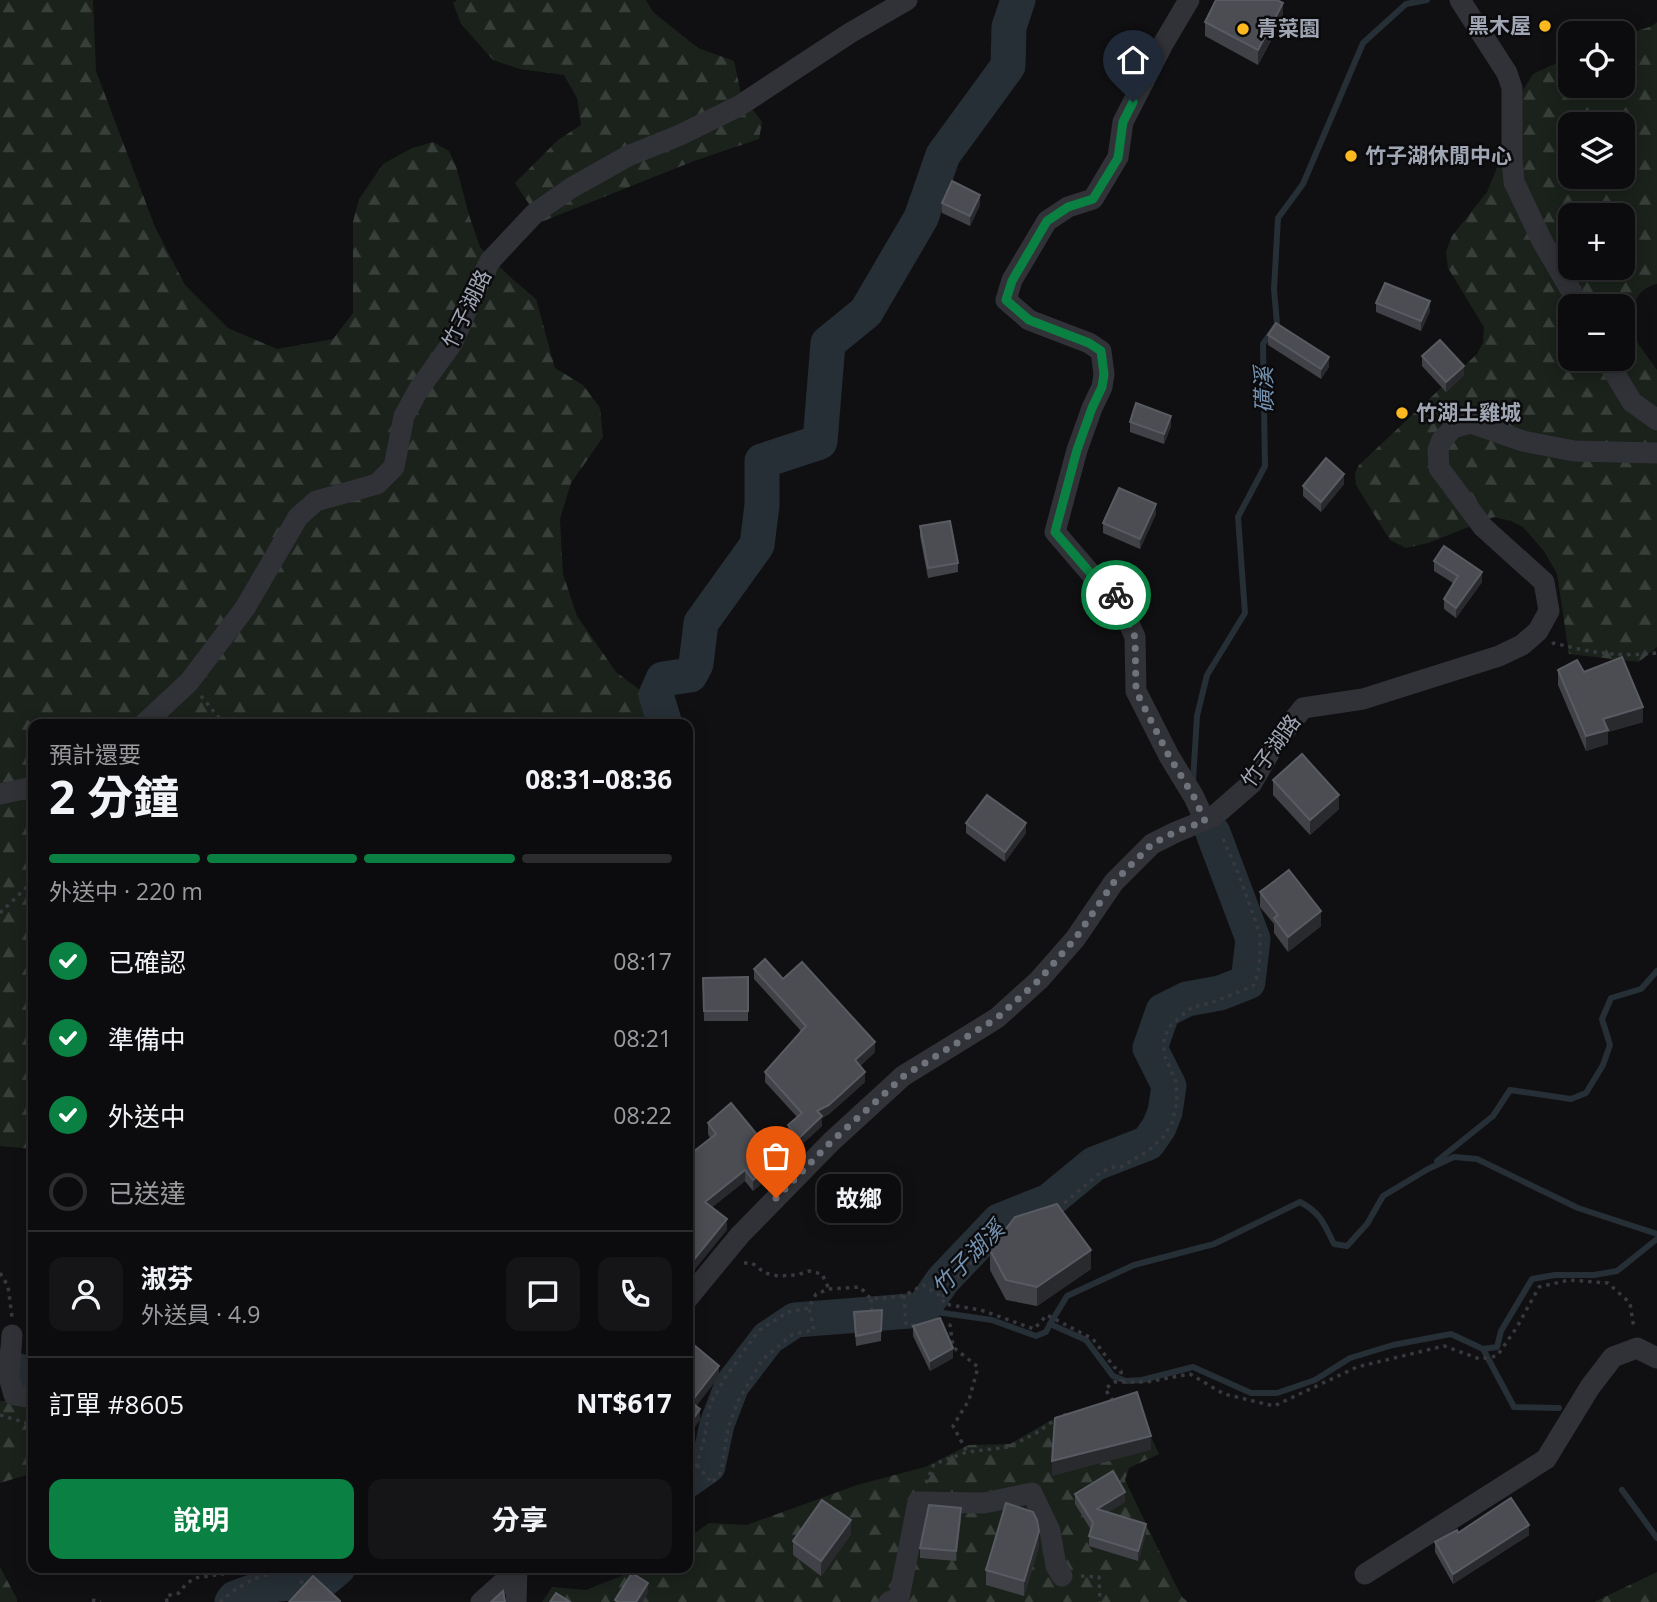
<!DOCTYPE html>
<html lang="zh-TW">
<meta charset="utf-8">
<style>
:root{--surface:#0c0c0e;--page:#151517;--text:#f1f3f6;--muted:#9a9b9e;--line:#2c2c2e;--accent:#0b8043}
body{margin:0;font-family:"Open Sans","Noto Sans TC",sans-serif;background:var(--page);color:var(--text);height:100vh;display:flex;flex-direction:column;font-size:26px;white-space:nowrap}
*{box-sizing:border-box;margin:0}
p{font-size:23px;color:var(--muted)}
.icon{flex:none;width:38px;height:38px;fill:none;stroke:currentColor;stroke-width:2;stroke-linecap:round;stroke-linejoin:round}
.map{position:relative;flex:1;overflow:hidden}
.drawer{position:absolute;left:28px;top:719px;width:665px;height:854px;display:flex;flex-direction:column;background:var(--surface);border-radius:14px;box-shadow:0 4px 18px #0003,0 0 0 2px var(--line)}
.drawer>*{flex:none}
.tools{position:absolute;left:1558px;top:21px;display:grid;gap:14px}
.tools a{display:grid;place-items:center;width:77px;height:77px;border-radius:14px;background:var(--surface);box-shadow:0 4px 18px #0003,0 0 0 2px var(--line);font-size:35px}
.pin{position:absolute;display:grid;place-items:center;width:60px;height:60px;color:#fff;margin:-72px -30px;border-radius:50% 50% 50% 0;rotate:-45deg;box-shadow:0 0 7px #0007}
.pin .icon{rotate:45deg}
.courier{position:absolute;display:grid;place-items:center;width:70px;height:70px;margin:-35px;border:5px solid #0b8043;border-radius:50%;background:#fff;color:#222;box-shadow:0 2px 9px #0007}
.bubble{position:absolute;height:49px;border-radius:14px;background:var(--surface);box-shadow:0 4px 18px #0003,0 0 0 2px var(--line);font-size:23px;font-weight:700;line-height:49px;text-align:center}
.summary em{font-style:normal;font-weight:700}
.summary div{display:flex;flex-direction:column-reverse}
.summary{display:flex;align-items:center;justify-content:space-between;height:119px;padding:0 21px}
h1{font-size:46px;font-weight:700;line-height:52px}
.bar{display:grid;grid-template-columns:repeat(4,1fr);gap:10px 7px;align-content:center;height:84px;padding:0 21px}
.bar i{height:9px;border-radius:5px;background:var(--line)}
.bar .active{background:var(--accent)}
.bar p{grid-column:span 4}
.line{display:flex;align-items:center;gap:18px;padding:0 21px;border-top:2px solid var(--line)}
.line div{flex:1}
.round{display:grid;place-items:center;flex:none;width:74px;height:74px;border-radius:14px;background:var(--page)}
ol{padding:0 21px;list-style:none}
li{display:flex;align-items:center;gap:21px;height:77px}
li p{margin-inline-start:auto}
li .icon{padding:7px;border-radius:50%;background:var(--accent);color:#fff;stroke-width:4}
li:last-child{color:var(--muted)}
li i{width:38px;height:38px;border:4px solid var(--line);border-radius:50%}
.action{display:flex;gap:14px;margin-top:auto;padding:14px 21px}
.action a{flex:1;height:80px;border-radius:14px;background:var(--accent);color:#fff;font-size:28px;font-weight:700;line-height:80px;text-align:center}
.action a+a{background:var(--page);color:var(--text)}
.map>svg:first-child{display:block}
.forest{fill:url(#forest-firs);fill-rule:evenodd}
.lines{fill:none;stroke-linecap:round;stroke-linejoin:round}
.stream{stroke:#262e36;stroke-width:6}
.river{stroke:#262e36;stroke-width:35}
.path{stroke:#37393e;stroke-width:3.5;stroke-dasharray:3.5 5;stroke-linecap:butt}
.minor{stroke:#313237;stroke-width:21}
.wall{fill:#414247}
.shaded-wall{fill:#292a2d}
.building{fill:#4b4d53;stroke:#595b62;stroke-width:2}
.done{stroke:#6e727b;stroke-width:7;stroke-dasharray:0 12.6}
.route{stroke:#0b8043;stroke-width:9}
.poi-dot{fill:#fbb91f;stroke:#0b0b0d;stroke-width:2.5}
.labels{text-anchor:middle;stroke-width:5;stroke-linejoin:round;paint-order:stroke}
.poi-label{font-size:21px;font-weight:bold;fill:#a0a6b3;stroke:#0b0b0d;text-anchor:start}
.street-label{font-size:21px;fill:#a0a6b3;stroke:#0b0b0d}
.water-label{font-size:23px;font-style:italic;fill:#7593b1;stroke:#0b0b0d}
</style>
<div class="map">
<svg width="1657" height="1602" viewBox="0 0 1657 1602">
<defs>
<pattern id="forest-firs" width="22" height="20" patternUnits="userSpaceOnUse" patternTransform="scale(1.75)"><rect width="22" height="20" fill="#1a221b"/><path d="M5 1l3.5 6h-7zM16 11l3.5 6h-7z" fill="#383f3a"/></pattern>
</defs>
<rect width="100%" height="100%" fill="#101012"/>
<g class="forest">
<path d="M0,0H93L96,71L155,227L185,285L228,328L277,349L333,339L353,313V222L359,199L383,164L412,148L433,142L449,151L456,166L469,215L480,247L510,277L536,299L555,368L583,385L600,408L603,437L571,483L560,519L563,574L577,616L616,672L644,693L656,717L657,724H33V1149L0,1146Z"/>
<path d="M457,0H646L653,12L698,48L734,61L741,94L762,122L759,139L694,161L541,222L515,183L558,140L581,125L577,98L564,75L520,69L493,60L461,24L453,3Z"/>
<path d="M1657,22V284C1636,289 1634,304 1629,322L1639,345L1657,370V647L1639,662L1569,654L1557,574L1544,551L1523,527L1511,521L1494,517L1428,543L1406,548L1390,540L1356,485L1355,473L1359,465L1477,354L1483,343L1484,327L1448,268L1446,252L1452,236L1487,192L1502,156V125L1533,74L1570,57V86H1622V36L1652,26ZM1570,124H1622V177H1570ZM1570,215H1622V268H1570ZM1570,306H1622V359H1570Z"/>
<path d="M33,1397V1473L0,1483V1401H19Z"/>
<path d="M1134,1401L1159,1454L1129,1468L1125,1480L1173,1580L1182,1597L1188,1602H542L552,1587L586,1590L641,1568H688V1538L709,1523L747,1525L857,1485L925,1467L969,1445L1010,1444L1051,1420L1086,1416Z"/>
<path d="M0,1567L17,1599V1602H0Z"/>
<path d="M1657,1572V1602H1594Z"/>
</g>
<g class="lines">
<g class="stream">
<path d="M1193,781L1197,716L1207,675L1245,613L1238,517L1265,466L1263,344L1277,324L1274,289L1278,218L1303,184L1363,43L1406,4L1427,0"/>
<path d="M1437,1161L1493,1116L1510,1090L1571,1099L1586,1093L1603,1065L1610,1045L1602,1019L1611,998L1641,989L1657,971"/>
<path d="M922,1310L992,1320L1036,1336L1046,1332L1050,1324L1067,1296L1134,1265L1214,1244L1300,1202C1321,1213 1324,1224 1334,1244L1347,1246L1367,1224L1383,1196L1428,1169L1454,1157L1477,1159L1578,1208L1657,1234"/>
<path d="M1050,1324L1086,1340L1113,1376L1126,1381L1142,1380L1193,1367L1251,1393H1277L1315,1380L1350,1358L1393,1345L1451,1334L1483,1349L1514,1407L1559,1408"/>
<path d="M1483,1349L1497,1347L1501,1331L1532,1279L1555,1275H1594L1617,1271L1657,1239"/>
<path d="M1622,1490L1657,1538"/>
</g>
<g class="river">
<path d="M665,724L656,695L663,679L690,675L696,664L701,623L757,545L762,505V461L820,442L828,343L866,312L921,218L943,155L1008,66L1009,27L1018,0"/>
<path d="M0,1366L33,1375"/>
<path d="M688,1480L708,1466L717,1424L732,1385L768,1338L795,1320L922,1310L943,1280L999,1221L1049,1201L1094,1164L1148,1143L1159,1127L1165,1112L1169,1086L1150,1048L1163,1011L1187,999L1220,993L1248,982L1253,939L1213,833"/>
<path d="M232,1602L235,1598L272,1585L325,1579L338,1568"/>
</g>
<g class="path">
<path d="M1552,644L1554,643C1593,653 1617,657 1657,653"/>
<path d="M201,696L224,724"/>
<path d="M0,913L33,881"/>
<path d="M1057,1207L1062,1205L1101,1172L1114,1167H1121L1148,1151L1163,1137L1172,1123L1177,1102L1176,1082L1164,1054V1038L1171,1025L1192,1007L1211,1003L1253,986L1258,974L1260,956V934L1239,875L1221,834"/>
<path d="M744,1263H752L765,1273L778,1276L797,1275L809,1271L822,1274L829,1289"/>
<path d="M0,1273L8,1286L12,1317"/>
<path d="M904,1296L906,1325H921"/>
<path d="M942,1297L978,1254L1003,1230L1008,1228"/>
<path d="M871,1299L872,1314"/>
<path d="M940,1325H950L953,1347L978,1367L969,1400L953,1426L967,1452"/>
<path d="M1113,1401L1105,1389L1114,1382H1147L1190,1374L1224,1394L1274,1406L1357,1367L1444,1346L1480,1359L1497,1356L1517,1327L1539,1287L1569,1280L1608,1283L1630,1303L1634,1329"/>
<path d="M0,1415L33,1425"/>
<path d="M697,1465L712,1483L721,1472L728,1429L737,1403L762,1360L793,1334L814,1330L809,1308"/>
<path d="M688,1470L697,1465L705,1435L710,1404L725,1378L758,1331L788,1312L809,1308L816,1294L829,1289L860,1287L871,1299L904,1296L923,1285L942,1297L944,1304L981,1310L1034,1329L1047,1315L1093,1339L1114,1367L1121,1371V1381"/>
<path d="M926,1483L934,1464L967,1452L1009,1447L1036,1433L1062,1415H1069"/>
<path d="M294,1568L301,1571L302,1590"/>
<path d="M1081,1576L1099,1577L1100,1602"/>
<path d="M92,1600L101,1602"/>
<path d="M167,1602L166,1596L179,1593L186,1584L195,1578L223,1574L230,1568"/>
<path d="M220,1602C234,1589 253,1577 273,1573C287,1570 302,1571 317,1570L320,1568"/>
</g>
<g class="minor">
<path d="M1189,0L1163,44L1123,122L1118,157L1093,199L1068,207L1047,221L1012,280L1006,300L1029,320L1089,343L1101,351L1104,374L1102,387L1092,408L1077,450L1055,532L1092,575L1114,589L1135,637L1136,691L1169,756L1194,797L1205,821"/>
<path d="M1460,0L1507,73L1512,88V158L1514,182L1542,241L1580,306"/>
<path d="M1606,359L1632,402L1657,420"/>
<path d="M144,724L189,682L245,608L298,517L316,501L377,484L394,467L404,416L419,389L453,342L473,295L490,261L535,213L571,188L628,156L680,135L739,106L850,33L907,0"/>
<path d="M0,794L33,787"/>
<path d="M688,1298L740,1235L831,1142L903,1076L997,1018L1039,980L1075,939L1114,882L1152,844L1176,832L1213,817L1252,783L1275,743L1303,708L1363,699L1499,656L1522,645L1538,631L1549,611L1544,582L1483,527L1439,468L1438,450L1442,440L1453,428L1471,423L1523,441L1574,451L1657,453"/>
<path d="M12,1335L9,1377L14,1395L33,1398"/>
<path d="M1365,1574L1546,1459L1590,1387L1613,1357L1637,1348L1657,1358"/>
<path d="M481,1602L500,1585L516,1573"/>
<path d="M516,1602L517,1568"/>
<path d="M889,1602L899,1598L918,1502L984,1503L1032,1493L1050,1531L1056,1566L1062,1576"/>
</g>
</g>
<g class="wall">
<path d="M1283,18L1258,65L1205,36V22Z"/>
<path d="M942,203L980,205L970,226L942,213Z"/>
<path d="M1376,303L1430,311L1421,331L1376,312Z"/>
<path d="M1268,335L1329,367L1321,379L1268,345Z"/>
<path d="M1422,356L1464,375L1446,392L1422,366Z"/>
<path d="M1130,422L1171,426L1164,444L1130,432Z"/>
<path d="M1344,484L1321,512L1303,496V486Z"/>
<path d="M1156,514L1140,549L1103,533V523Z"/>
<path d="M920,526L958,563V572L928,578L920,536Z"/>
<path d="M1434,561L1482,582L1456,618L1444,609V599L1453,583L1434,571Z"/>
<path d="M1558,670L1584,672L1643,722L1608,732V744L1586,751L1558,685Z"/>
<path d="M1273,780L1339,809L1310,835L1273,795Z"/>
<path d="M966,823L1026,833L1005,862L966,833Z"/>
<path d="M1260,892L1321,926L1288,952L1274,933V924L1260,907Z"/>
<path d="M754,969L783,979L875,1052L860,1066L865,1082L829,1114L822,1118V1126L799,1147L788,1135V1125L797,1117L765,1082V1072L801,1031L754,979Z"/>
<path d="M748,977V1021H704L703,978Z"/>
<path d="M708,1123L777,1170L753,1191L745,1181L712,1207L727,1230L688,1173V1156L710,1138L708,1134Z"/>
<path d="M990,1250L1091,1269L1037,1306L1006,1300L990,1270Z"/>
<path d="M882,1310L881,1341L856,1346L854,1312Z"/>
<path d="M913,1326L953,1358L930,1371L913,1336Z"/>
<path d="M1075,1494L1125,1502L1108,1512L1146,1533L1138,1561L1089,1546V1536L1091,1530L1075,1504Z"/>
<path d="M961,1518L956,1561L920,1558V1548Z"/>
<path d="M1458,1533L1529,1535L1453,1584L1435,1552V1542Z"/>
<path d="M851,1534L821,1576L793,1555V1541Z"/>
<path d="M1039,1546L1024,1596L986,1585V1570Z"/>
</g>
<g class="shaded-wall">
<path d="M1283,3V18L1258,65V50Z"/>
<path d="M980,195V205L970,226V216Z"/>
<path d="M1430,301V311L1421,331V321Z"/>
<path d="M1329,357V367L1321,379V369Z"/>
<path d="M1464,366V375L1446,392V382Z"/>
<path d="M1171,416V426L1164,444V434Z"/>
<path d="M1344,474V484L1321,512V502Z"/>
<path d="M1156,504V514L1140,549V539Z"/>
<path d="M1482,572V582L1456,618V608Z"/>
<path d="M1643,707V722L1608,732V744L1586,751V736L1603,719Z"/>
<path d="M1339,795V809L1310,835V820Z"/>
<path d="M1026,823V833L1005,862V852Z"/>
<path d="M1321,911V926L1288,952V937Z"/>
<path d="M875,1042V1052L855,1070V1060Z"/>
<path d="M865,1072V1082L829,1114L822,1118V1126L799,1147V1138L817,1111Z"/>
<path d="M777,1159V1170L753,1191V1180Z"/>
<path d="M745,1170V1181L705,1213V1202Z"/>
<path d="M727,1219V1230L688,1278V1267Z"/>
<path d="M1091,1250V1269L1037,1306V1287Z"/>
<path d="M953,1348V1358L930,1371V1361Z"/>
<path d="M719,1366V1377L691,1413V1402Z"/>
<path d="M700,1409V1420L688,1437V1426Z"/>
<path d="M1151,1436V1450L1052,1476V1461Z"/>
<path d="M1125,1492V1502L1097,1519V1509Z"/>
<path d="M961,1508V1518L956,1561V1551Z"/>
<path d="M851,1520V1534L821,1576V1561Z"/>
<path d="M1146,1524V1533L1138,1561V1551Z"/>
<path d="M1529,1525V1535L1453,1584V1574Z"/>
<path d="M1039,1531V1546L1024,1596V1581Z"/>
<path d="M648,1583V1593L643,1602H636Z"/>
</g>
<g class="building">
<path d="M1216,0H1277L1283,3L1258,50L1205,22Z"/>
<path d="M952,181L980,195L970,216L942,203Z"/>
<path d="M1385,283L1430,301L1421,321L1376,303Z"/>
<path d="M1276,323L1329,357L1321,369L1268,335Z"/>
<path d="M1440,340L1464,366L1446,382L1422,356Z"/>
<path d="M1136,403L1171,416L1164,434L1130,422Z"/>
<path d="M1326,458L1344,474L1321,502L1303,486Z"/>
<path d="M1119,488L1156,504L1140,539L1103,523Z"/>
<path d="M950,521L958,563L928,568L920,526Z"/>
<path d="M1444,546L1482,572L1456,608L1444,599L1458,576L1434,561Z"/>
<path d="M1622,657L1643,707L1603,719L1608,730L1586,736L1558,670L1577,660L1584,672Z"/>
<path d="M1302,754L1339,795L1310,820L1273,780Z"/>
<path d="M987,795L1026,823L1005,852L966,823Z"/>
<path d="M1289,870L1321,911L1288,937L1274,918L1278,915L1260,892Z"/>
<path d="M765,959L783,979L802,962L875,1042L855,1060L865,1072L829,1105L817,1111L822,1116L799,1138L788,1125L802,1113L765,1072L806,1026L754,969Z"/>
<path d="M748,977V1011H704L703,978Z"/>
<path d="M731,1103L777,1159L753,1180L745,1170L705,1202L727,1219L688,1267V1178L693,1169L688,1162V1156L716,1134L708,1123Z"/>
<path d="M1057,1204L1091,1250L1037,1287L1006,1280L990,1250L1015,1217Z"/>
<path d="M882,1310L881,1331L856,1336L854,1312Z"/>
<path d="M940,1318L953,1348L930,1361L913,1326Z"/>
<path d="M688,1340L719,1366L691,1402L700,1409L688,1426Z"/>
<path d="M1137,1392L1151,1436L1052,1461L1055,1418Z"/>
<path d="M1113,1471L1125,1492L1097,1509L1146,1524L1138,1551L1089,1536L1093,1523L1075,1494Z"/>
<path d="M1511,1498L1529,1525L1453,1574L1435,1542L1457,1530L1458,1533Z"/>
<path d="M822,1500L851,1520L821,1561L793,1541Z"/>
<path d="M1006,1503L1033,1512L1037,1520L1039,1531L1024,1581L986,1570Z"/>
<path d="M929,1505L961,1508L956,1551L920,1548Z"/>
<path d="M632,1573L648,1583L636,1602H618L615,1600Z"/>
<path d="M313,1576L340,1601V1602H289Z"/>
<path d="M503,1591L505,1602H491Z"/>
<path d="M556,1593L570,1602H550Z"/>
</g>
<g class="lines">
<path class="done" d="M776,1198L831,1142L904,1076L997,1018L1039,980L1075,939L1114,882L1152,844L1175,832L1205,821L1194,797L1169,756L1136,691L1135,637L1116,595"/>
<path class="route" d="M1116,595L1114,589L1092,575L1055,532L1077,450L1092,408L1102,387L1104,374L1101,351L1089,343L1029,320L1006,300L1012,281L1047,221L1068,207L1093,199L1118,158L1123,122L1133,102"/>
</g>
<g class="poi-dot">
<circle cx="1545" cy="26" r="7"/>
<circle cx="1243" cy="29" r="7"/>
<circle cx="1351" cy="156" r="7"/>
<circle cx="1402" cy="413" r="7"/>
</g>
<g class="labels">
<g class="poi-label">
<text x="1531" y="33" text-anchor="end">黑木屋</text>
<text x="1257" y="36">青菜園</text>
<text x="1365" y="163">竹子湖休閒中心</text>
<text x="1416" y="420">竹湖土雞城</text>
</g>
<g class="street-label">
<text transform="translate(467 309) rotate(-64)" y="7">竹子湖路</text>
<text transform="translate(1271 751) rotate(-54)" y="7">竹子湖路</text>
</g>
<g class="water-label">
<text transform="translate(1264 390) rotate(-91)" y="8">磺溪</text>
<text transform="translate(968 1258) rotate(-46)" y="8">竹子湖溪</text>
</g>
</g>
</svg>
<div class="tools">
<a><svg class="icon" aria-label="locate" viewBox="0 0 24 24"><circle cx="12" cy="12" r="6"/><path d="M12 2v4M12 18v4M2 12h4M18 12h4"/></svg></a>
<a><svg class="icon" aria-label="layers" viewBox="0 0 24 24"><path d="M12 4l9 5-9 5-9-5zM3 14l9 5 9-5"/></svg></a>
<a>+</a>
<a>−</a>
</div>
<div class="pin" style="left:776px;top:1198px;background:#ea580c"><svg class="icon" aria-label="bag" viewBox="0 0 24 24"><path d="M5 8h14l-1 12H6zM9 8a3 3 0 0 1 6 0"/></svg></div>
<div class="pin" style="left:1133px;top:102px;background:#1f2937"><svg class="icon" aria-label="home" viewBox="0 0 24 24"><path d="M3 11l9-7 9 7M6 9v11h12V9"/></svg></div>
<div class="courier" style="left:1116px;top:595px"><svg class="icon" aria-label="bike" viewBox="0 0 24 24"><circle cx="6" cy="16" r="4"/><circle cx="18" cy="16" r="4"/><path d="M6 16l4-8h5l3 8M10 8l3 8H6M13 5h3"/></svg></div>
<div class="bubble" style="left:817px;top:1174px;width:84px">故鄉</div>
<section class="drawer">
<div class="summary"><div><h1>2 分鐘</h1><p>預計還要</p></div><em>08:31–08:36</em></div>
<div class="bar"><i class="active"></i><i class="active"></i><i class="active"></i><i></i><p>外送中 · 220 m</p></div>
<ol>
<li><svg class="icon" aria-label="check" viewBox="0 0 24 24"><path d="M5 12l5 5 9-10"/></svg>已確認<p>08:17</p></li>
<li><svg class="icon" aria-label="check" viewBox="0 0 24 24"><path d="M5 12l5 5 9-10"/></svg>準備中<p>08:21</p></li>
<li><svg class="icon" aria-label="check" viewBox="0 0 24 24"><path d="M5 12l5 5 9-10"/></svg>外送中<p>08:22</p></li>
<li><i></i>已送達</li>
</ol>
<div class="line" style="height:126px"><a class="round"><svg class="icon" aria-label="person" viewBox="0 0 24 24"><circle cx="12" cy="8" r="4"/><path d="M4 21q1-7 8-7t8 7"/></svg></a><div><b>淑芬</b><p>外送員 · 4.9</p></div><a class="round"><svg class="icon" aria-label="chat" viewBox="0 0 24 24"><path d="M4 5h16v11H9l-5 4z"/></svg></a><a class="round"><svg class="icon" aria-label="phone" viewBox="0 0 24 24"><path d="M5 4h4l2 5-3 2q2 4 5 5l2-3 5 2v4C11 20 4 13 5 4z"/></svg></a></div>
<div class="line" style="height:91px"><div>訂單 #8605</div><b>NT$617</b></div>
<div class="action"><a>說明</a><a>分享</a></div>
</section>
</div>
